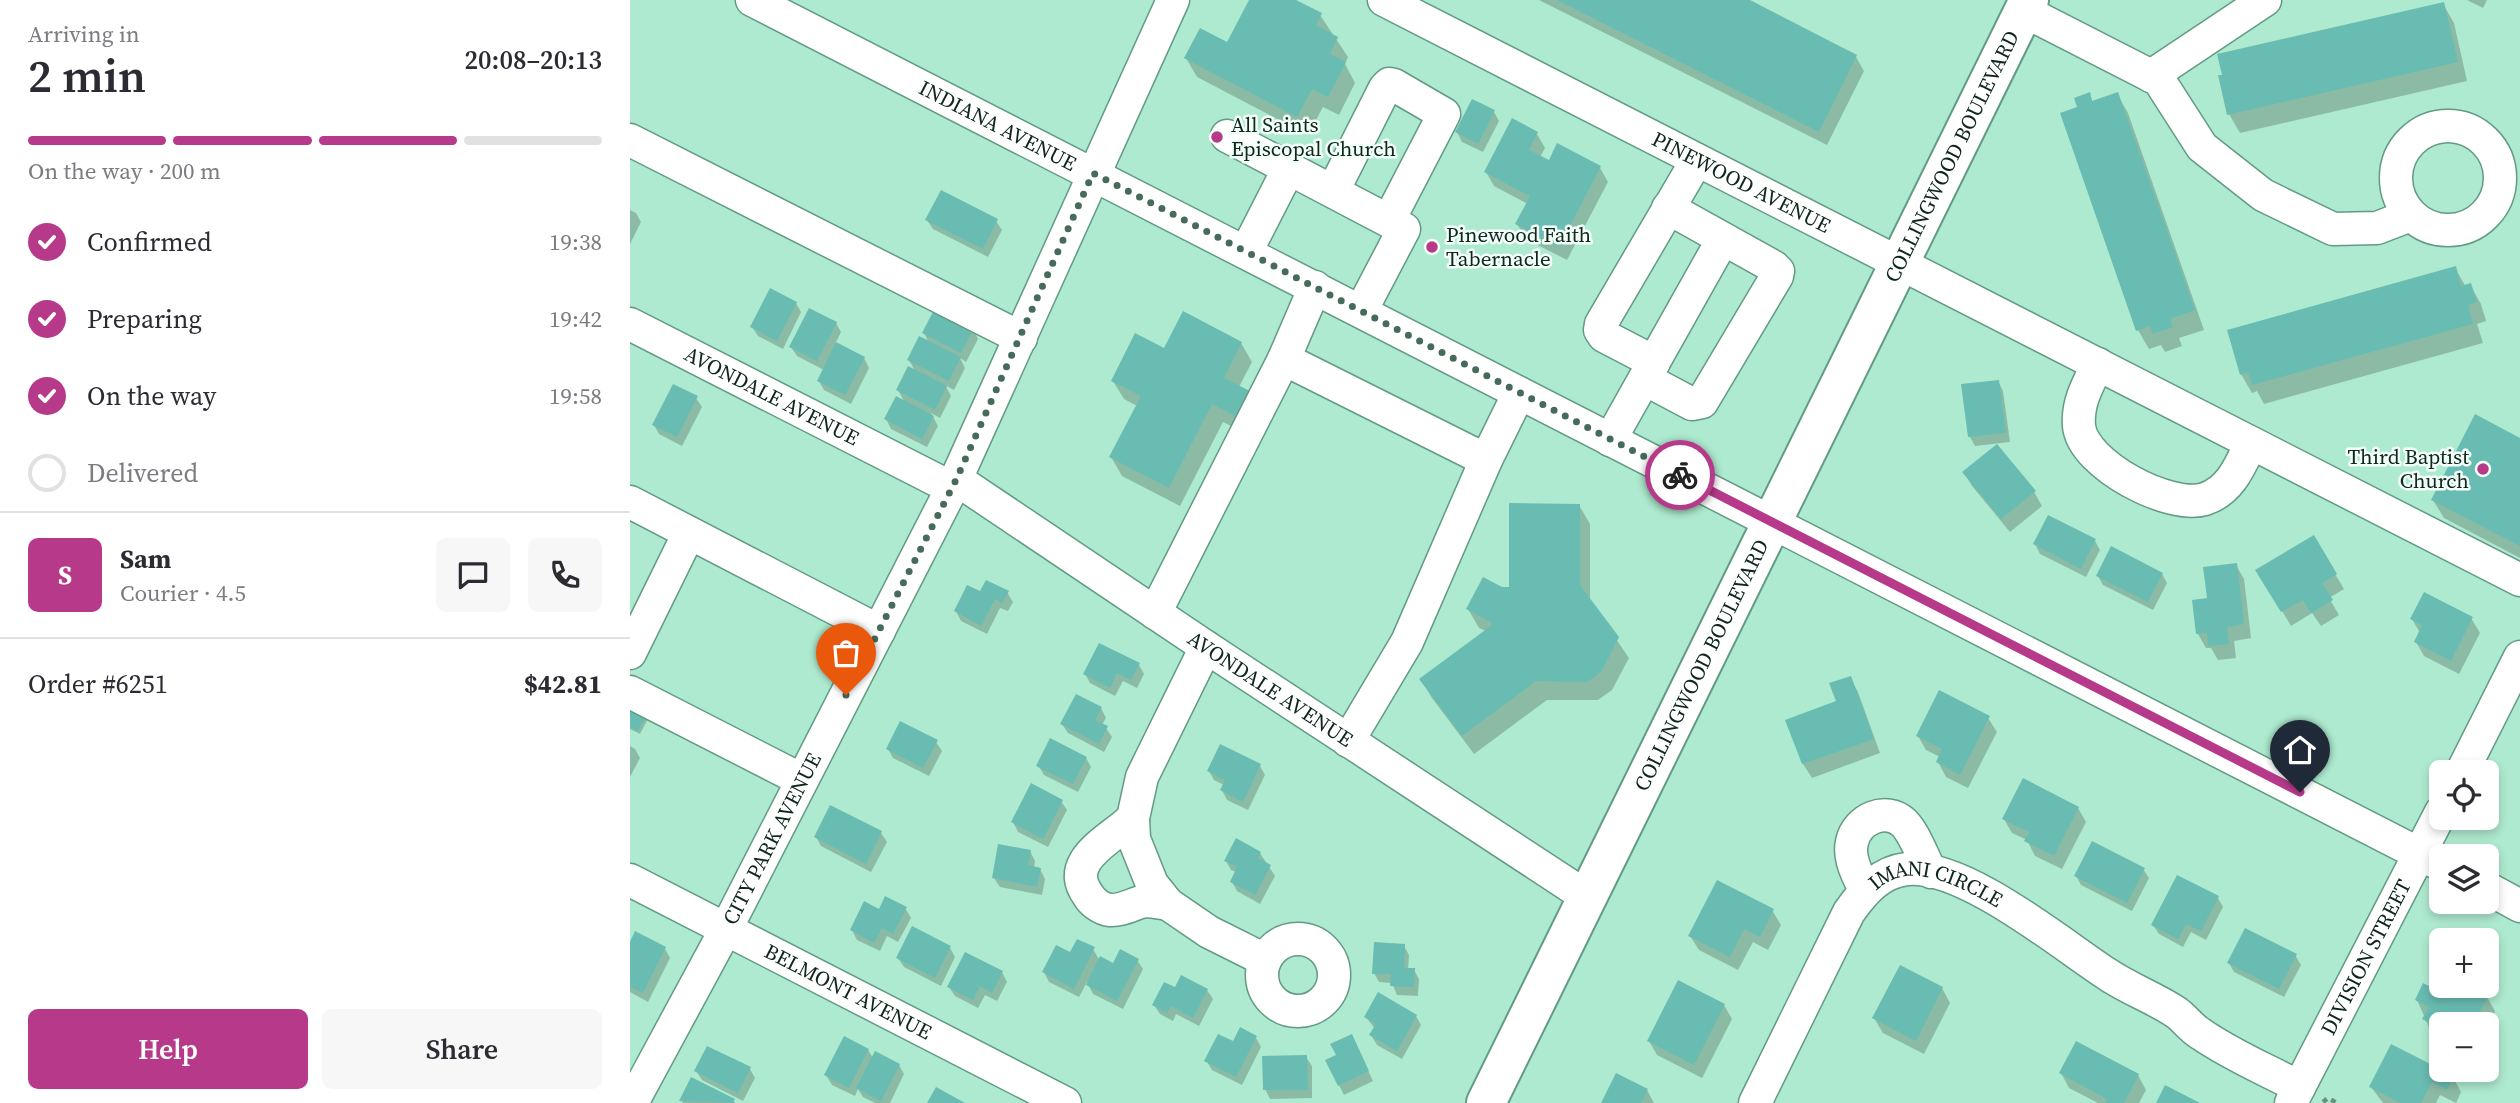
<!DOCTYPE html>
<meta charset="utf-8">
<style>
:root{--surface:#fff;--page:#f7f7f7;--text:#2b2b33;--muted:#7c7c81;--line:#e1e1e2;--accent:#b73a8a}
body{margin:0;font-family:"Source Serif 4",serif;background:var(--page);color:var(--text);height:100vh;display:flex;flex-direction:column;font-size:26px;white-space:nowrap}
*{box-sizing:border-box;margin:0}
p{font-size:23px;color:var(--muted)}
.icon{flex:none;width:38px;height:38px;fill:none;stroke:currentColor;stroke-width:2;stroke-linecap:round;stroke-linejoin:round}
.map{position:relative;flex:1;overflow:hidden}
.panel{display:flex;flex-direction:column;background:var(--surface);width:630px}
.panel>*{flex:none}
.tools{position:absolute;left:1799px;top:760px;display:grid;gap:14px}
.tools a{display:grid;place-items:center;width:70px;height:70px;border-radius:10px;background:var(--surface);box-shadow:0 4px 10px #0003;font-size:35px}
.pin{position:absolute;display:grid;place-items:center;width:60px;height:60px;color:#fff;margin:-72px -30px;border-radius:50% 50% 50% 0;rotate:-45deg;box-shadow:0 0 7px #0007}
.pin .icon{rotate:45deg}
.courier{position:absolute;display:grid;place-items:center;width:70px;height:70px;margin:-35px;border:5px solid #b73a8a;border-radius:50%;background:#fff;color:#222;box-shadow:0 2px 9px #0007}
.headline em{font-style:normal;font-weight:600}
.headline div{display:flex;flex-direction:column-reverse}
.headline{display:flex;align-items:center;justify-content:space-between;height:119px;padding:0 28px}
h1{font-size:46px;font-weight:600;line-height:52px}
.bar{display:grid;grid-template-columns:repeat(4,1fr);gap:10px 7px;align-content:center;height:84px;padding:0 28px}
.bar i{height:9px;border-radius:5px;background:var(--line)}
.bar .current{background:var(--accent)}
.bar p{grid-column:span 4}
.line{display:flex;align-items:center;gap:18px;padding:0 28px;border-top:2px solid var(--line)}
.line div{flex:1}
.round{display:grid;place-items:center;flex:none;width:74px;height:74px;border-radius:10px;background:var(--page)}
ol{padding:0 28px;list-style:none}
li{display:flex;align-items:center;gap:21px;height:77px}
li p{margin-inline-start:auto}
li .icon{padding:7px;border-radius:50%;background:var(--accent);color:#fff;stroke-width:4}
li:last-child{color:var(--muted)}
li i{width:38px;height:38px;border:4px solid var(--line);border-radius:50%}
.action{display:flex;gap:14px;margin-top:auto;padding:14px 28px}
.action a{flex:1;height:80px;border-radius:10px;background:var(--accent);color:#fff;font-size:28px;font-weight:600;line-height:80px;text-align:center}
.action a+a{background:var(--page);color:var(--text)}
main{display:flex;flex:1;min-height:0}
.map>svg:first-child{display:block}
.shadow{fill:#0003}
.building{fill:#69bcb2}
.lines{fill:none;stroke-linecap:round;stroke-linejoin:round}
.minor-casing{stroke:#629b83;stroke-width:35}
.major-casing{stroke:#629b83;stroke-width:42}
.path{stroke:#66927e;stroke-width:4.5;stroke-dasharray:5 5;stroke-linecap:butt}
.minor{stroke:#fff;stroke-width:32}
.major{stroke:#fff;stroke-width:38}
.done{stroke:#476b5b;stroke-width:7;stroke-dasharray:0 12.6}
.route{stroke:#b73a8a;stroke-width:9}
.poi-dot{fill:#b73a8a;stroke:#f3fff9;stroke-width:2.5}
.labels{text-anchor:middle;stroke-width:5;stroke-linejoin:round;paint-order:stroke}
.poi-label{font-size:21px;fill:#0f271d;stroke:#f3fff9;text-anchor:start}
.street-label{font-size:21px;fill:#0f271d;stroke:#f3fff9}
</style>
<main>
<section class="panel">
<div class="headline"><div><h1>2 min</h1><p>Arriving in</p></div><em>20:08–20:13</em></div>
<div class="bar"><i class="current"></i><i class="current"></i><i class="current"></i><i></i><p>On the way · 200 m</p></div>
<ol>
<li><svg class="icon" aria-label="check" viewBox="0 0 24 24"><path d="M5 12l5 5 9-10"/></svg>Confirmed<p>19:38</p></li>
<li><svg class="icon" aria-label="check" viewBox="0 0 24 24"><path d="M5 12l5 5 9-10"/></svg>Preparing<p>19:42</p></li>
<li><svg class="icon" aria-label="check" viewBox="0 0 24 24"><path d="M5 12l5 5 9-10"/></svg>On the way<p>19:58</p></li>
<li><i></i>Delivered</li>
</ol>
<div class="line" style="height:126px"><b class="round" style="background:var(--accent);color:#fff">S</b><div><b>Sam</b><p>Courier · 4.5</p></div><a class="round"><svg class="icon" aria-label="chat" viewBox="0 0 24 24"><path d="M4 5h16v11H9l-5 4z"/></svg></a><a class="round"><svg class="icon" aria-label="phone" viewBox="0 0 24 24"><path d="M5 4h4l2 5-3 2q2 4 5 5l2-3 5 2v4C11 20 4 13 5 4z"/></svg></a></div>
<div class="line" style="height:91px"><div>Order #6251</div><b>$42.81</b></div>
<div class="action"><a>Help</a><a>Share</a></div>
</section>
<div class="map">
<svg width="1890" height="1103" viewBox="0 0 1890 1103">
<rect width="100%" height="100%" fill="#aeeacf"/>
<g class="shadow">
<path d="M621,0H662L690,15L718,57L715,64L725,83L709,115L693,107L678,135L567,77L556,58L598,44Z"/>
<path d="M909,0H1119L1226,57L1234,71L1197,145Z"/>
<path d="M1837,0H1857L1853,8Z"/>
<path d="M1813,4L1824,23L1837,81L1610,133L1599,114Z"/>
<path d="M1487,94L1498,113L1574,330L1549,338L1552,346L1535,352L1531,345L1519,349L1508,330L1450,108L1459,95L1463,102Z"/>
<path d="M864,112L869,121L853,152L832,142L827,132Z"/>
<path d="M907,134L915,148L910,157L919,162L970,168L978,182L937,260L896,239L887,224L898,204L864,186L856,172Z"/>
<path d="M0,210L6,213L11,222L0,244Z"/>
<path d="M297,220L366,221L372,230L358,257L303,229Z"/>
<path d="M1825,268L1836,287L1840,285L1851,304L1856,321L1847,324L1853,343L1634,404L1627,391L1622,393L1611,374Z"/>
<path d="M166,303L171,312L153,349L128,336L122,327Z"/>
<path d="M206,323L211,332L205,344L234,358L239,368L221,404L194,390L189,381L194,370L167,356L161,347Z"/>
<path d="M343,329L348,339L336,362L330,358L335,368L324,390L315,385L321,396L310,418L301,413L308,426L297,447L261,429L256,419L275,403L268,390L285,371L279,360L299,343L294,333Z"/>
<path d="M611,343L622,362L609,387L620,435L593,422L550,506L492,476L481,457L507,406L494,399L483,381L535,350Z"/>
<path d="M1368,381L1373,391L1380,442L1345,446L1340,437L1333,386Z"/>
<path d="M66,398L72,407L52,446L29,434L24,425Z"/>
<path d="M1890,440V558L1814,518L1803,500Z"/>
<path d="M1334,472L1404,492L1412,506L1380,532L1342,486Z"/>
<path d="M949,505L960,524V601L999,658L982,690L968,700H917L844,754L802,698L791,680L856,631L849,628L838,609L872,588L881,589Z"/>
<path d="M1683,537L1714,589L1699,598L1709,615L1691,626L1682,613L1661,626L1628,570Z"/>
<path d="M1465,541L1470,550L1456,577L1410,554L1405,544Z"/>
<path d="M1606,565L1614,579L1621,638L1604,641L1606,658L1588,660L1581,648H1576L1568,634L1579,600Z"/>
<path d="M1532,574L1537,583L1523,610L1473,585L1468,576Z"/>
<path d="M377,592L383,602L378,611L370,608L357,634L331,621L326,611L351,594Z"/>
<path d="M1841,618L1850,633L1829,674L1794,656L1786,642L1790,633L1782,619Z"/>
<path d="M509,665L514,674L507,688L493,681L485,696L460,683L455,674Z"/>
<path d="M1220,678L1228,692L1250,753L1182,778L1173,764L1158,721L1208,702Z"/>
<path d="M0,702L20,715L10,734L0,729Z"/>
<path d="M471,708L476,718L472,725L476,728L482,737L474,752L438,733L432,724Z"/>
<path d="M1358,718L1367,732L1338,788L1316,777L1308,762L1310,757L1296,750L1288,736Z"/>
<path d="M306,742L312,751L299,776L263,758L258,749Z"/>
<path d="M0,746L5,749L10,758L0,777Z"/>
<path d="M456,758L461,767L448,792L414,775L408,765Z"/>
<path d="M630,766L635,775L618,810L597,800L592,790L594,785L584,780L579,771Z"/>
<path d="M431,801L437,810L418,847L388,832L383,822Z"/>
<path d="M201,807L251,833L257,842L241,872L191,846L186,837Z"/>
<path d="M1448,808L1456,822L1432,869L1405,856L1397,840L1382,833L1374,819Z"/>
<path d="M400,851L405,861L404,868L410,869L415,879L412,895L370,887L364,878Z"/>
<path d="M630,853L645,876L630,904L607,891L602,882L606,872L601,870L596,861Z"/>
<path d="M1513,869L1519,878L1502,911L1451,885L1446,876Z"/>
<path d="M1588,898L1593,907L1576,940L1561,932L1553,947L1529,934L1523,925Z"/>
<path d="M275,908L281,918L268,942L257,936L250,951L227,940L222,930L250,911Z"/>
<path d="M1142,910L1151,925L1138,950L1123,942L1108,970L1069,950L1060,936Z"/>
<path d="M0,946L35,949L40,958L18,1002L0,992Z"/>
<path d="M774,946L779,955L778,970H784L789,979L788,996L767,995L762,983L749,982L744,973Z"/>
<path d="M320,948L325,957L311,986L274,967L268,958Z"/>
<path d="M463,949L470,961L484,965L507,960L513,969L493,1009L463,994L457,982L449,997L419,982L414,972L441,955Z"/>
<path d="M1665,955L1671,965L1654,997L1604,972L1599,963Z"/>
<path d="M372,972L377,982L367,1001L355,995L348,1008L325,996L319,987Z"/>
<path d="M1312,988L1320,1003L1294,1054L1253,1033L1244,1018Z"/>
<path d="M546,990H577L583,999L569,1026L546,1014L543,1021L530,1014L524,1005Z"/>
<path d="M1857,997L1865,1011L1857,1028V1024H1811V1038L1802,1034L1787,1000Z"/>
<path d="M1094,1005L1102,1019L1072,1078L1027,1055L1019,1041Z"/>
<path d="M786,1016L791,1025L772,1059L747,1045L741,1035L745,1029L736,1017Z"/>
<path d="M626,1038L631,1047L612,1085L582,1070L576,1060L604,1044Z"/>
<path d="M726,1045L743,1081L714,1095L697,1061Z"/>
<path d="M238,1050L243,1058L269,1065L274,1074L260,1103H245L233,1097L228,1089L225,1096L202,1085L196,1075Z"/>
<path d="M676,1057L682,1066V1098L640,1099L635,1089Z"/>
<path d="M120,1069L125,1078L113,1101L72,1080L66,1071Z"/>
<path d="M1431,1073L1508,1075L1516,1090L1509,1103H1468L1439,1088Z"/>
<path d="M1823,1077L1831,1092L1826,1103L1810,1095L1806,1103H1753L1741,1087Z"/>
<path d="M62,1080L103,1101L105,1103H52Z"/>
<path d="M1017,1090L1024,1103H973Z"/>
</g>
<g class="building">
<path d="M619,0H666L692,13L686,25L708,37L700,54L716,62L698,97L682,89L667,117L554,58L570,28L597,42Z"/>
<path d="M927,0H1120L1227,55L1189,132Z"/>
<path d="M1814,2L1828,62L1597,115L1588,75H1592L1587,54Z"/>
<path d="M1460,92L1462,101L1488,92L1565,310L1540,319L1543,327L1523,334L1520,326L1506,331L1430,113L1447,107L1444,98Z"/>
<path d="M842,99L865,110L848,144L825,132Z"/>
<path d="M882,118L908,132L899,150L919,160L927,143L971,166L929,247L885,224L900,196L854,172Z"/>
<path d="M311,190L368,219L353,249L295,220Z"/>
<path d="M1826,266L1831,286L1841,283L1847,302L1838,305L1843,324L1622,385L1618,372L1610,375L1597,330Z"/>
<path d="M140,288L167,302L147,341L120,327Z"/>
<path d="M179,308L207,322L187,361L159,347Z"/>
<path d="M305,308L344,328L331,353L292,333Z"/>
<path d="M553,311L612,342L594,378L622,392L609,418L582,404L539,488L479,457L511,396L481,381L505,333L534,348Z"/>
<path d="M289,336L331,357L319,381L277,360Z"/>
<path d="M206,342L235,357L215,395L187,381Z"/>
<path d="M278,366L317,386L305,410L266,390Z"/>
<path d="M1369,380L1376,433L1338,437L1331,384Z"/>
<path d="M43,384L68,396L47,437L22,425Z"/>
<path d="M266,396L304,416L292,439L254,419Z"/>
<path d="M1845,414L1890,438V546L1801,500Z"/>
<path d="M1367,444L1406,491L1371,519L1332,472Z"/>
<path d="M879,503L950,504V585L989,637L972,671L957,682L906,681L832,736L789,679L862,625L859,621L836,609L853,577L872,587H879Z"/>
<path d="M1418,515L1466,539L1451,569L1403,544Z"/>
<path d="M1684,535L1707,574L1692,583L1703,600L1681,613L1673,600L1651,612L1625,570Z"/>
<path d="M1481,546L1533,573L1518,602L1466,576Z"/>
<path d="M1607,563L1614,624L1597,627L1599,644L1578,646L1577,633L1566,634L1562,600L1577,598L1573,567Z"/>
<path d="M356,580L379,591L372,603L365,599L351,626L324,611L337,585L350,591Z"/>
<path d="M1794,592L1843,617L1821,661L1784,642L1792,625L1780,619Z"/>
<path d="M469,643L510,663L501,680L487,673L480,688L453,674Z"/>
<path d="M1221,676L1244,739L1172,764L1155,720L1206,701L1199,683Z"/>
<path d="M1309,690L1360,716L1330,775L1306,762L1312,749L1286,736Z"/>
<path d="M446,694L472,707L465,720L478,726L469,744L430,724Z"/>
<path d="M0,700L19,710L8,731L0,727Z"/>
<path d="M270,721L308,740L293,768L256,749Z"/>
<path d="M420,738L457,757L443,784L406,766Z"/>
<path d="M590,744L631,764L613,802L590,790L595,780L577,771Z"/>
<path d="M1393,778L1449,807L1424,856L1394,841L1399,832L1372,819Z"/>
<path d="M401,783L433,800L413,839L381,822Z"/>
<path d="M200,805L252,831L236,864L184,837Z"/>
<path d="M606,838L631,852L628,858L641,865L625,895L600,882L607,867L594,861Z"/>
<path d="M1462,841L1515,868L1497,903L1444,876Z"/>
<path d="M368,844L401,850L398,865L411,868L407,887L362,878Z"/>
<path d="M1547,875L1589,896L1571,931L1556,924L1548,939L1521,925Z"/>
<path d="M1087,880L1144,909L1130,937L1114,929L1100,957L1058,936Z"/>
<path d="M255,896L277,907L263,934L252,928L244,943L220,930L234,901L249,909Z"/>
<path d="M282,926L321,946L305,978L266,958Z"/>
<path d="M1615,928L1667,954L1649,989L1597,963Z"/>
<path d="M5,931L36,947L13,993L0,987V942Z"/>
<path d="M447,939L465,947L444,989L412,972L426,945L440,952Z"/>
<path d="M744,942L775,944L774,968H785L784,987L760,986L761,974H742Z"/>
<path d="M490,949L509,959L487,1001L456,985L470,956L483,963Z"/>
<path d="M335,952L373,971L362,993L350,986L343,1000L317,987Z"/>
<path d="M1270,965L1313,987L1286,1041L1242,1018Z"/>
<path d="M551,975L578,989L563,1018L541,1006L537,1013L522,1005L534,982L545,987Z"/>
<path d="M1048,980L1095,1004L1064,1065L1017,1041Z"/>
<path d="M1793,983L1820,997L1826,985H1838L1858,996L1844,1024H1811V1029L1792,1019L1799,1007L1785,1000Z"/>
<path d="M748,992L787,1015L767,1051L739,1035L746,1024L734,1017Z"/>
<path d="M610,1027L627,1036L606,1077L574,1061L588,1034L603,1041Z"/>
<path d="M722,1034L739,1071L708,1086L695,1060L706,1055L700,1044Z"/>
<path d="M214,1036L239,1049L219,1088L194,1075Z"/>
<path d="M1446,1041L1509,1074L1494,1103H1475L1477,1099L1429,1073Z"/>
<path d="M1761,1044L1824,1076L1817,1090L1802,1082L1791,1103H1771L1739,1087Z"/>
<path d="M77,1046L121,1067L108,1093L64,1071Z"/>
<path d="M245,1051L270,1064L251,1101L226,1088Z"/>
<path d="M677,1055L678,1090H633L632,1056Z"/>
<path d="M986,1073L1018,1089L1011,1103H971Z"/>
<path d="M61,1077L105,1099L103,1103L49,1101Z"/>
<path d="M1535,1085L1570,1103H1526Z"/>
<path d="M306,1087L335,1103H297Z"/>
</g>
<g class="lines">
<g class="minor-casing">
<g id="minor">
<path id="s1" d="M122,0L1811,865"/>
<path id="s2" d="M754,0L1890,580"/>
<path d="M1394,11L1529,80L1572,147L1633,195L1703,229L1747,228L1781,215"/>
<path d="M1521,76L1635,0"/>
<circle cx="1818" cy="178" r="52"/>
<path d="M597,136L774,229L731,311"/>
<path d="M0,140L391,338"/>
<path d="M703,191L755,88L759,84L764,85L814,114L759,220"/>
<path d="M616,252L659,168"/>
<path d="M685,287L654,359L856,460L889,393"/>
<path id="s3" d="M0,324L322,488"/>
<path d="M1024,362L974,336L970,330L971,324L1067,160"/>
<path d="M1468,364C1458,384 1447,403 1449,426C1453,465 1540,510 1575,499C1601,490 1610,466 1621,443"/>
<path d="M1015,379L1062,404L1072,402L1147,276L1148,271L1144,267L1038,208"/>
<path d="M980,440L1093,239"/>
<path id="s4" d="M326,479L576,647L957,897"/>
<path d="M0,502L249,631"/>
<path d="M525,613L654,359"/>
<path d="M576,647L512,777L503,818L504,839L522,884L538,904L579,932L635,960"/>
<path d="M0,653L59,533"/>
<path d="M0,692L172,780"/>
<path d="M718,741L777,642L856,460"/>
<path d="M1832,772L1890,657"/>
<path d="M503,818C481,840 433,860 458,895C462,902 471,909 480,910C490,911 501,905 511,902C519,900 529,903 538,904"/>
<path id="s5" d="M0,880L435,1103"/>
<path d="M1857,888L1890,906"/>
<path d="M1235,889C1228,877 1218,857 1222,842C1227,819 1256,806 1274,823C1285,834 1293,858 1301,872"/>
<circle cx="668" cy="975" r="36"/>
<path id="s6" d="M2,1103L96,929L322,488L543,0"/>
<path id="s7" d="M1125,1103L1219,912C1234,891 1250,872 1277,869C1333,863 1431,944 1477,974C1499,989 1525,998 1547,1013C1555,1019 1562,1029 1571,1034C1601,1055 1637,1070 1669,1087"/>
<path id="s8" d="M1661,1103L1811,812"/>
</g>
</g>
<g class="major-casing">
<g id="major">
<path id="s9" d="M856,1103L1399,0"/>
</g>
</g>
<path class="path" d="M1693,1102L1698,1098L1707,1103"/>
<use href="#minor" class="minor"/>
<use href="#major" class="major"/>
</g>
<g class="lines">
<path class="done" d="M216,695L326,480L463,173L1050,475"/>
<path class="route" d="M1050,475L1670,792"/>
</g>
<g class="poi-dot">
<circle cx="587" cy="137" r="7"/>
<circle cx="802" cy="247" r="7"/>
<circle cx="1853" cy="469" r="7"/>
</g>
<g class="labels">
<g class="poi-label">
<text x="601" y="132">All Saints<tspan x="601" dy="24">Episcopal Church</tspan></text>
<text x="816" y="242">Pinewood Faith<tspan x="816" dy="24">Tabernacle</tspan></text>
<text x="1839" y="464" text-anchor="end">Third Baptist<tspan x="1839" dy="24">Church</tspan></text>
</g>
<g class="street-label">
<text dy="7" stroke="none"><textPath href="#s1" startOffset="276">INDIANA AVENUE</textPath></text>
<text dy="7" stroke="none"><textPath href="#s9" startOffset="1055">COLLINGWOOD BOULEVARD</textPath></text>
<text dy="7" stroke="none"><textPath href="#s2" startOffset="401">PINEWOOD AVENUE</textPath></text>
<text dy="7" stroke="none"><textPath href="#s3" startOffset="159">AVONDALE AVENUE</textPath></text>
<text dy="7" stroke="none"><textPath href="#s9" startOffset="488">COLLINGWOOD BOULEVARD</textPath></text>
<text dy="7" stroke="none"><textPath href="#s4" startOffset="378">AVONDALE AVENUE</textPath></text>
<text dy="7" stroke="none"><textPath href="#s6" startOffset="299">CITY PARK AVENUE</textPath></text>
<text dy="7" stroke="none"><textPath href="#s7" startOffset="318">IMANI CIRCLE</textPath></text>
<text dy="7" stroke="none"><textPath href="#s8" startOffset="164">DIVISION STREET</textPath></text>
<text dy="7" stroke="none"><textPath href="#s5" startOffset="245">BELMONT AVENUE</textPath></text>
</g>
</g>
</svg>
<div class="tools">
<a><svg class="icon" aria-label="locate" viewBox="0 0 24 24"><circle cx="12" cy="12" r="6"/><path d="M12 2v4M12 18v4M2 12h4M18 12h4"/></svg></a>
<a><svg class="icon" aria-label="layers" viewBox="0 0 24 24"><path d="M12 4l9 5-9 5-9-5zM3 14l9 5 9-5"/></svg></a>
<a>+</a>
<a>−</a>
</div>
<div class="pin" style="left:216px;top:695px;background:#ea580c"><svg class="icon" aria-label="bag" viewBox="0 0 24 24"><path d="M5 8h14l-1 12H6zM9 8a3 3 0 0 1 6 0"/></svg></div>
<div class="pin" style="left:1670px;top:792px;background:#1f2937"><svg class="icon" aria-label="home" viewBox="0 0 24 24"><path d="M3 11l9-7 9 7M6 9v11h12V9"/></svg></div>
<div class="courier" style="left:1050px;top:475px"><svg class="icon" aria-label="bike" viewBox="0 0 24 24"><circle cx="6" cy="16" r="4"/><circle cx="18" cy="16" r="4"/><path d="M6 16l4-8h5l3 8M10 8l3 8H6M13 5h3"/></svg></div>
</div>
</main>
